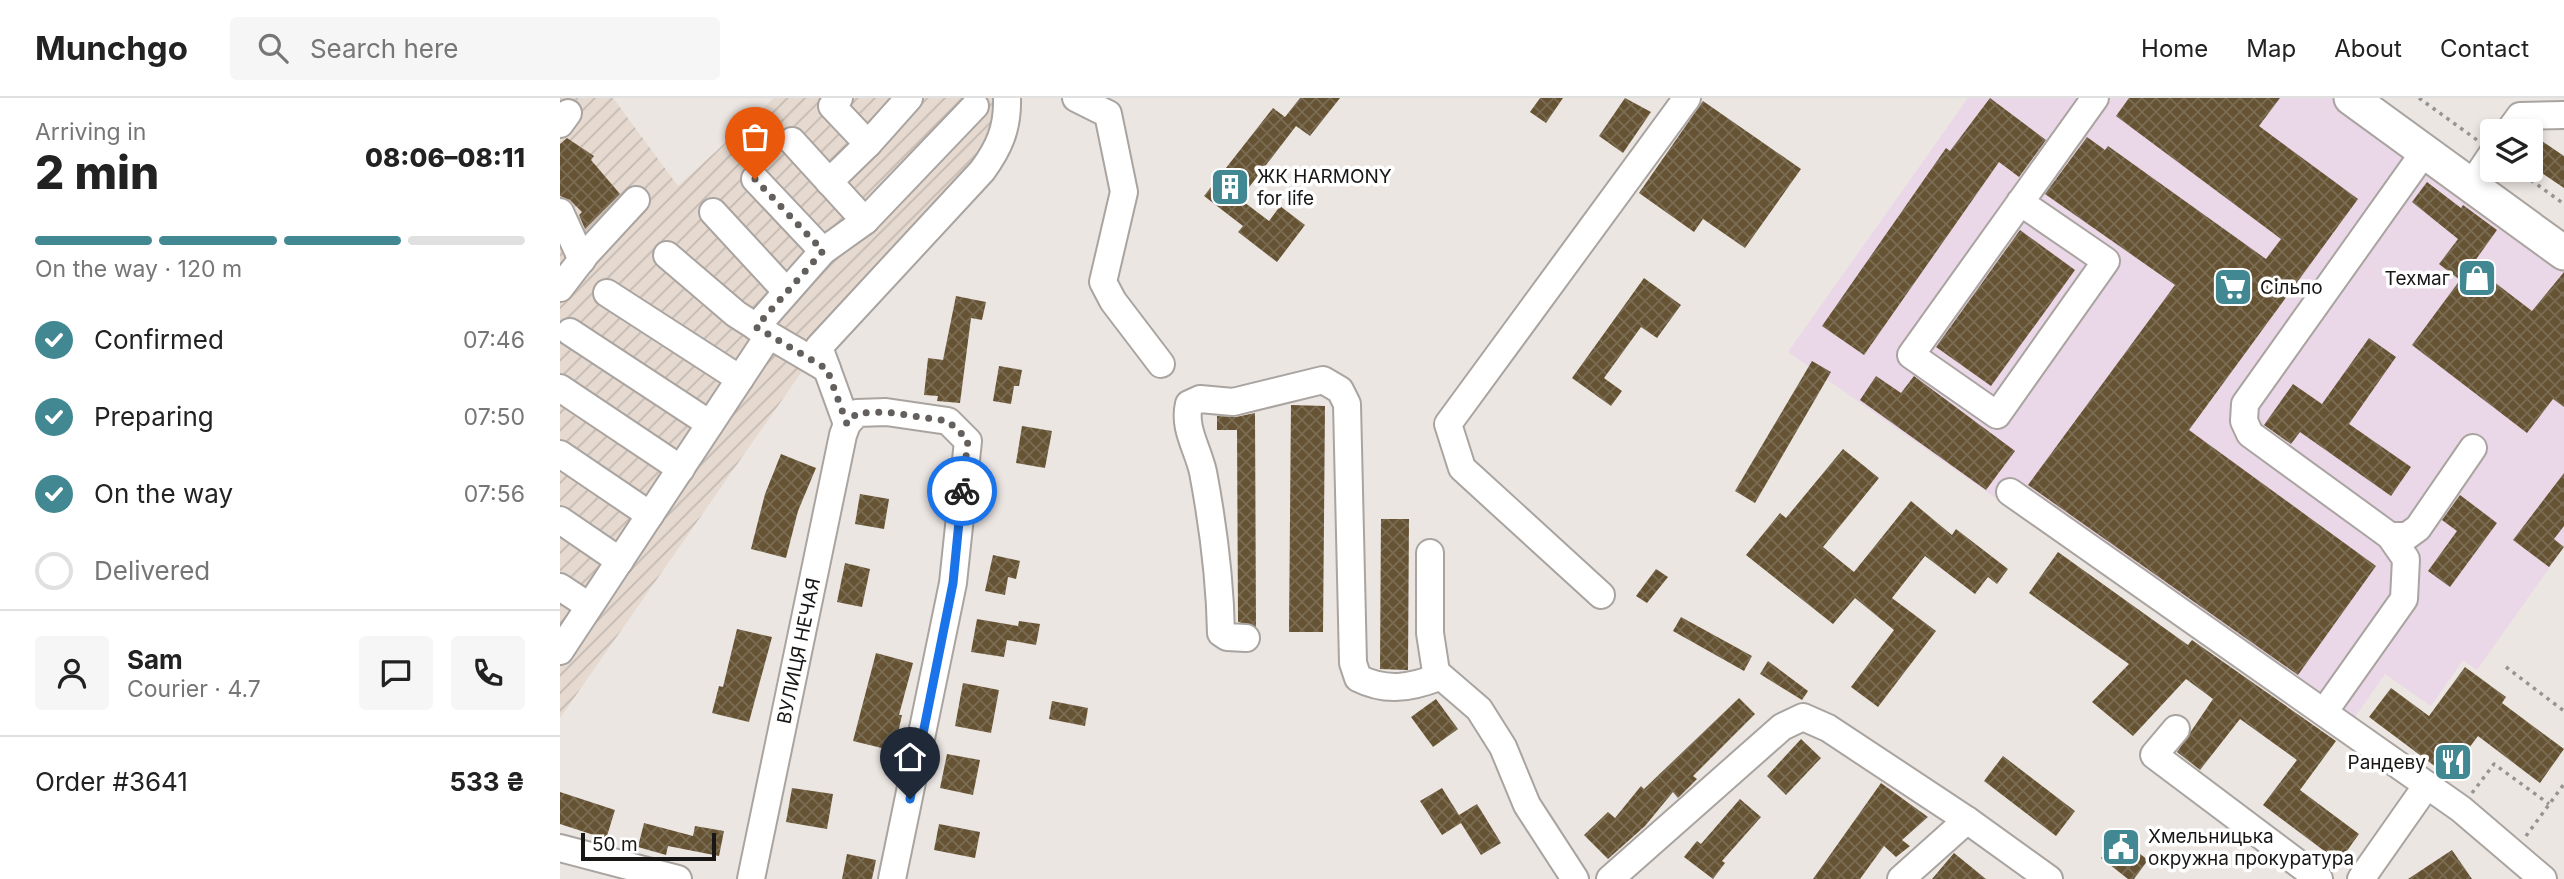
<!DOCTYPE html>
<meta charset="utf-8">
<style>
:root{--surface:#fff;--page:#f6f6f6;--text:#222;--muted:#767676;--line:#e0e0e0;--accent:#428893}
body{margin:0;font-family:Inter,sans-serif;background:var(--page);color:var(--text);height:100vh;display:flex;flex-direction:column;font-size:26px;white-space:nowrap}
*{box-sizing:border-box;margin:0}
p{font-size:23px;color:var(--muted)}
.icon{flex:none;width:38px;height:38px;fill:none;stroke:currentColor;stroke-width:2;stroke-linecap:round;stroke-linejoin:round}
.map{position:relative;flex:1;overflow:hidden}
.drawer{display:flex;flex-direction:column;background:var(--surface);width:560px}
.drawer>*{flex:none}
.tools{position:absolute;left:1920px;top:21px;display:grid;gap:14px}
.tools a{display:grid;place-items:center;width:63px;height:63px;border-radius:7px;background:var(--surface);box-shadow:0 4px 10px #0003;font-size:35px}
.scale{position:absolute;left:21px;bottom:18px;width:135px;box-sizing:border-box;padding-left:7px;border:4px solid #191716;border-top:0;font-size:19px;line-height:24px;white-space:nowrap;color:#191716;-webkit-text-stroke:5px #fff;paint-order:stroke}
.pin{position:absolute;display:grid;place-items:center;width:60px;height:60px;color:#fff;margin:-72px -30px;border-radius:50% 50% 50% 0;rotate:-45deg;box-shadow:0 0 7px #0007}
.pin .icon{rotate:45deg}
.courier{position:absolute;display:grid;place-items:center;width:70px;height:70px;margin:-35px;border:5px solid #1a73e8;border-radius:50%;background:#fff;color:#222;box-shadow:0 2px 9px #0007}
.overview em{font-style:normal;font-weight:800}
.overview div{display:flex;flex-direction:column-reverse}
.overview{display:flex;align-items:center;justify-content:space-between;height:119px;padding:0 35px}
h1{font-size:46px;font-weight:800;line-height:52px}
.bar{display:grid;grid-template-columns:repeat(4,1fr);gap:10px 7px;align-content:center;height:84px;padding:0 35px}
.bar i{height:9px;border-radius:5px;background:var(--line)}
.bar .on{background:var(--accent)}
.bar p{grid-column:span 4}
.line{display:flex;align-items:center;gap:18px;padding:0 35px;border-top:2px solid var(--line)}
.line div{flex:1}
.round{display:grid;place-items:center;flex:none;width:74px;height:74px;border-radius:7px;background:var(--page)}
ol{padding:0 35px;list-style:none}
li{display:flex;align-items:center;gap:21px;height:77px}
li p{margin-inline-start:auto}
li .icon{padding:7px;border-radius:50%;background:var(--accent);color:#fff;stroke-width:4}
li:last-child{color:var(--muted)}
li i{width:38px;height:38px;border:4px solid var(--line);border-radius:50%}
header{display:flex;align-items:center;gap:42px;box-sizing:border-box;height:98px;padding:0 35px;background:var(--surface);border-bottom:2px solid var(--line)}
header strong{font-size:33px}
nav{display:flex;gap:38px;margin-inline-start:auto;font-size:24px}
.search{width:490px;height:63px;background:var(--page);display:flex;align-items:center;gap:18px;box-sizing:border-box;padding:0 24px;border-radius:7px;color:var(--muted);font-size:26px}
main{display:flex;flex:1;min-height:0}
.map>svg:first-child{display:block}
.commercial{fill:#ead7e8}
.industrial{fill:url(#industrial-furrows)}
.building{fill:url(#building-cross-hatch)}
.lines{fill:none;stroke-linecap:round;stroke-linejoin:round}
.minor-casing{stroke:#a9a4a0;stroke-width:30}
.major-casing{stroke:#a9a4a0;stroke-width:37}
.path{stroke:#979390;stroke-width:3.5;stroke-dasharray:3.5 5;stroke-linecap:butt}
.minor{stroke:#fff;stroke-width:26}
.major{stroke:#fff;stroke-width:33}
.done{stroke:#635f5d;stroke-width:7;stroke-dasharray:0 12.6}
.route{stroke:#1a73e8;stroke-width:9}
.labels{text-anchor:middle;stroke-width:7;stroke-linejoin:round;paint-order:stroke}
.poi-label{font-size:19px;fill:#191716;stroke:#fff;text-anchor:start}
.street-label{font-size:19px;fill:#191716;stroke:#fff}
</style>
<header>
<strong>Munchgo</strong>
<div class="search"><svg class="icon" aria-label="search" viewBox="0 0 24 24"><circle cx="10" cy="10" r="6"/><path d="M15 15l6 6"/></svg>Search here</div>
<nav><a>Home</a><a>Map</a><a>About</a><a>Contact</a></nav>
</header>
<main>
<section class="drawer">
<div class="overview"><div><h1>2 min</h1><p>Arriving in</p></div><em>08:06–08:11</em></div>
<div class="bar"><i class="on"></i><i class="on"></i><i class="on"></i><i></i><p>On the way · 120 m</p></div>
<ol>
<li><svg class="icon" aria-label="check" viewBox="0 0 24 24"><path d="M5 12l5 5 9-10"/></svg>Confirmed<p>07:46</p></li>
<li><svg class="icon" aria-label="check" viewBox="0 0 24 24"><path d="M5 12l5 5 9-10"/></svg>Preparing<p>07:50</p></li>
<li><svg class="icon" aria-label="check" viewBox="0 0 24 24"><path d="M5 12l5 5 9-10"/></svg>On the way<p>07:56</p></li>
<li><i></i>Delivered</li>
</ol>
<div class="line" style="height:126px"><a class="round"><svg class="icon" aria-label="person" viewBox="0 0 24 24"><circle cx="12" cy="8" r="4"/><path d="M4 21q1-7 8-7t8 7"/></svg></a><div><b>Sam</b><p>Courier · 4.7</p></div><a class="round"><svg class="icon" aria-label="chat" viewBox="0 0 24 24"><path d="M4 5h16v11H9l-5 4z"/></svg></a><a class="round"><svg class="icon" aria-label="phone" viewBox="0 0 24 24"><path d="M5 4h4l2 5-3 2q2 4 5 5l2-3 5 2v4C11 20 4 13 5 4z"/></svg></a></div>
<div class="line" style="height:91px"><div>Order #3641</div><b>533 ₴</b></div>
</section>
<div class="map">
<svg width="2004" height="781" viewBox="0 0 2004 781">
<defs>
<pattern id="industrial-furrows" width="10" height="10" patternUnits="userSpaceOnUse" patternTransform="scale(1.75)"><rect width="10" height="10" fill="#e5d9d0"/><path d="M-1 1l2-2M0 10L10 0M9 11l2-2" fill="none" stroke="#c4bab2"/></pattern>
<pattern id="building-cross-hatch" width="8" height="8" patternUnits="userSpaceOnUse" patternTransform="scale(1.75)"><rect width="8" height="8" fill="#665333"/><path d="M0 0l8 8M0 8l8-8" fill="none" stroke="#7b6c54"/></pattern>
</defs>
<rect width="100%" height="100%" fill="#ece6e2"/>
<path class="commercial" d="M1408,0H1791L2004,155V449L1917,572L1903,562L1871,608L1825,576L1779,642L1228,254Z"/>
<path class="industrial" d="M0,0H53L118,88L214,0H447L445,31L259,249L0,620Z"/>
<g class="building">
<path d="M740,0H780L750,38L736,28L680,101L709,123L720,108L745,127L717,164L678,134L683,128L644,98L713,10L725,19Z"/>
<path d="M980,0H1003L986,25L970,14Z"/>
<path d="M1065,0L1091,14L1063,55L1039,38Z"/>
<path d="M1430,0L1486,42L1459,79L1439,64L1304,257L1262,228L1386,50L1390,53Z"/>
<path d="M1569,0H1720L1699,28L1798,101L1629,332L1816,468L1738,577L1468,387L1615,187L1485,96L1527,39L1545,52L1548,48L1706,161L1721,141L1556,18Z"/>
<path d="M1143,3L1241,71L1185,150L1143,121L1134,134L1079,95Z"/>
<path d="M1970,35L2004,58V90L1970,67Z"/>
<path d="M7,40L34,58L31,62L60,96L25,131L19,117L22,114L10,102L0,98V46Z"/>
<path d="M1867,84L1901,110L1903,107L1937,132L1912,167L1972,213L2004,174V309L1993,301L1967,335L1852,247L1900,182L1879,166L1898,141L1852,104Z"/>
<path d="M1460,132L1515,172L1431,288L1376,249Z"/>
<path d="M1084,180L1121,207L1097,240L1081,229L1044,280L1062,293L1051,308L1012,280Z"/>
<path d="M396,198L426,204L422,222L411,220L400,305L377,303L378,298L364,297L368,260L383,262Z"/>
<path d="M1809,240L1836,259L1789,326L1851,369L1831,398L1740,334L1731,346L1704,327L1733,286L1762,306Z"/>
<path d="M1252,263L1271,274L1195,405L1175,393Z"/>
<path d="M439,268L462,272L459,288H454L451,306L433,303Z"/>
<path d="M1316,278L1341,295L1354,278L1455,353L1426,392L1300,302Z"/>
<path d="M731,307L765,308L763,534H729Z"/>
<path d="M695,315L696,529L678,524L677,332H657V318L676,319Z"/>
<path d="M462,328L492,333L485,370L456,365Z"/>
<path d="M1283,351L1319,380L1263,449L1294,474L1351,403L1392,437L1396,431L1448,471L1437,486L1428,479L1415,496L1365,458L1332,500L1376,533L1318,609L1291,589L1334,532L1295,500L1273,526L1186,457L1220,415L1226,420Z"/>
<path d="M221,356L256,370L238,413L226,460L191,451L205,396Z"/>
<path d="M2004,375V428L1994,441L2004,449L1989,469L1953,442Z"/>
<path d="M300,396L329,401L324,431L295,426Z"/>
<path d="M1900,397L1937,425L1890,489L1868,473L1897,433L1882,422Z"/>
<path d="M821,421H849L848,572H846L820,571Z"/>
<path d="M1498,454L1628,547L1632,542L1776,643L1740,692L1799,736L1779,764L1703,707L1737,662L1680,621L1640,672L1617,654L1653,601L1626,581L1573,638L1532,604L1569,566L1469,495Z"/>
<path d="M433,457L460,463L456,481L448,479L445,497L425,493Z"/>
<path d="M285,465L310,471L302,509L277,504Z"/>
<path d="M1096,471L1108,479L1087,505L1076,498Z"/>
<path d="M1121,519L1192,558L1184,573L1113,533Z"/>
<path d="M417,521L458,528L459,523L480,526L476,547L447,542L444,559L411,554Z"/>
<path d="M177,531L212,539L189,624L152,615L159,588L163,589Z"/>
<path d="M316,555L353,565L339,617H342L334,653L293,643Z"/>
<path d="M1208,563L1248,593L1242,602L1200,576Z"/>
<path d="M1905,569L1946,599L1942,605L2004,651L1980,685L1918,638L1888,678L1809,619L1831,590L1869,618Z"/>
<path d="M403,585L439,592L431,635L395,628Z"/>
<path d="M1179,600L1195,616L1133,678L1137,681L1118,700L1113,694L1085,728L1048,761L1024,737L1048,714L1055,720L1081,688L1084,691Z"/>
<path d="M876,601L898,631L873,649L851,619Z"/>
<path d="M492,603L528,610L525,628L489,621Z"/>
<path d="M1241,641L1261,660L1226,697L1207,678Z"/>
<path d="M387,656L420,662L413,697L380,690Z"/>
<path d="M1443,658L1515,713L1496,738L1424,683Z"/>
<path d="M1321,685L1368,719L1342,742L1350,748L1336,759L1324,748L1300,781H1253Z"/>
<path d="M232,690L273,696L267,731L226,724Z"/>
<path d="M882,690L899,717L917,706L941,745L921,757L901,725L882,737L860,703Z"/>
<path d="M0,694L55,712L46,741L0,726Z"/>
<path d="M1180,701L1201,719L1162,763L1165,765L1153,781L1124,759L1137,743L1141,746Z"/>
<path d="M84,725L133,738L135,728L164,733L159,758L108,748L106,757L78,749Z"/>
<path d="M379,726L420,734L415,760L374,752Z"/>
<path d="M1558,739L1588,762L1574,781H1568L1541,760Z"/>
<path d="M1892,752L1912,781H1848Z"/>
<path d="M1394,755L1426,781H1372Z"/>
<path d="M287,756L316,762L312,781H282Z"/>
</g>
<g class="lines">
<g class="minor-casing">
<g id="minor">
<path d="M279,0L272,8L308,46"/>
<path d="M516,0L548,16L564,94L543,184L553,203L601,266"/>
<path d="M0,26L8,15"/>
<path d="M1949,33L1960,18L2004,17"/>
<path d="M232,43L305,123"/>
<path d="M1865,53L1685,306L1684,323L1690,336L1830,438H1847L1858,430L1913,350"/>
<path d="M195,81L263,153"/>
<path d="M269,84L308,46L349,0"/>
<path d="M1912,86L1932,56"/>
<path d="M1460,104L1546,163L1437,317L1351,257L1535,0"/>
<path d="M0,114L22,162"/>
<path d="M153,114L226,193"/>
<path d="M107,157L176,216L209,237"/>
<path d="M0,190L26,156L76,102"/>
<path d="M47,195L180,281"/>
<path d="M196,229L263,153L305,123L415,8"/>
<path d="M10,234L150,326"/>
<path d="M0,290L121,371"/>
<path d="M287,326L259,249L422,73C439,50 448,30 447,0"/>
<path d="M0,356L90,417"/>
<path d="M1450,394L1901,711L1983,781"/>
<path d="M0,422L60,463"/>
<path d="M870,455V535L876,574L919,611L943,649L967,707L1015,781"/>
<path d="M0,489L29,508"/>
<path d="M1041,497L902,370L888,326L1127,0"/>
<path d="M686,540L667,539L661,535C660,481 653,427 643,374C638,351 623,330 629,306L640,301L673,304L763,282L780,292L787,306L793,565L798,580C826,594 850,590 879,579"/>
<path d="M0,553L209,237L267,271"/>
<path d="M1764,614L1844,501L1846,461L1830,438"/>
<path d="M1616,631L1594,657L1759,781"/>
<path d="M0,750L118,781"/>
<path id="s1" d="M191,781L283,337L287,326L297,315L326,314L388,323L408,343L393,485L332,781"/>
<path d="M1050,781L1222,629L1243,619L1268,630L1407,722L1489,781"/>
<path d="M1341,781L1407,722"/>
<path d="M1801,781L1867,687"/>
</g>
</g>
<g class="major-casing">
<path id="major" d="M1791,0L2004,155"/>
</g>
<g class="path">
<path d="M1859,0L1917,42"/>
<path d="M1957,72L2004,106"/>
<path d="M1946,569L2004,613"/>
<path d="M1912,695L1934,666L1989,706"/>
<path d="M1966,738L2004,686"/>
</g>
<use href="#minor" class="minor"/>
<use href="#major" class="major"/>
</g>
<g class="lines">
<path class="done" d="M195,81L263,153L196,229L267,271L287,326L297,315L326,314L388,323L408,342L402,393"/>
<path class="route" d="M350,701L393,485L402,393"/>
</g>
<defs>
<g id="building-square" transform="scale(2.0125)"><rect x="-9" y="-9" width="18" height="18" rx="4" fill="#428893" stroke="#fff"/><path d="M-4-6H4V6H1V3H-1V6H-4ZM-2.5-4.3h1.7v1.8h-1.7ZM.8-4.3h1.7v1.8H.8ZM-2.5-1h1.7V.8h-1.7ZM.8-1h1.7V.8H.8Z" fill="#fff"/></g>
<g id="shop-square" transform="scale(2.0125)"><rect x="-9" y="-9" width="18" height="18" rx="4" fill="#428893" stroke="#fff"/><path d="M-5-2.5h2.3a2.7 3.5 0 0 1 5.4 0H5L5.5 6h-11ZM-1.5-2.5h3a1.5 2.3 0 0 0-3 0Z" fill="#fff"/></g>
<g id="supermarket-square" transform="scale(2.0125)"><rect x="-9" y="-9" width="18" height="18" rx="4" fill="#428893" stroke="#fff"/><path d="M-6-5.5h2.5l.6 2H6L4.5 2H-2.5L-4.4-4H-6ZM-1.5 3.2a1.3 1.3 0 1 0 .1 0ZM3 3.2a1.3 1.3 0 1 0 .1 0Z" fill="#fff"/></g>
<g id="restaurant-square" transform="scale(2.0125)"><rect x="-9" y="-9" width="18" height="18" rx="4" fill="#428893" stroke="#fff"/><path d="M-5-6h1v4h1v-4h1v4h1v-4h1v5L-1.5 .5V6h-2V.5L-5-1ZM5-6V6H3V1.5H1.5Q1.5-4 5-6Z" fill="#fff"/></g>
<g id="civic-square" transform="scale(2.0125)"><rect x="-9" y="-9" width="18" height="18" rx="4" fill="#428893" stroke="#fff"/><path d="M-.6-6.5H3V-4.5H.6V-3L4-1V1h2V6H-6V1h2V-1L-.6-3ZM-1.2 2.5V6h2.4V2.5Z" fill="#fff"/></g>
</defs>
<g fill-rule="evenodd">
<use href="#building-square" x="670" y="89"/>
<use href="#shop-square" x="1917" y="180"/>
<use href="#supermarket-square" x="1673" y="189"/>
<use href="#restaurant-square" x="1893" y="664"/>
<use href="#civic-square" x="1561" y="749"/>
</g>
<g class="labels">
<g class="poi-label">
<text x="697" y="85">ЖК HARMONY<tspan x="697" dy="22">for life</tspan></text>
<text x="1890" y="187" text-anchor="end">Техмаг</text>
<text x="1700" y="196">Сільпо</text>
<text x="1866" y="671" text-anchor="end">Рандеву</text>
<text x="1588" y="745">Хмельницька<tspan x="1588" dy="22">окружна прокуратура</tspan></text>
</g>
<g class="street-label">
<text dy="7" stroke="none"><textPath href="#s1" startOffset="233">ВУЛИЦЯ НЕЧАЯ</textPath></text>
</g>
</g>
</svg>
<div class="tools">
<a><svg class="icon" aria-label="layers" viewBox="0 0 24 24"><path d="M12 4l9 5-9 5-9-5zM3 14l9 5 9-5"/></svg></a>
</div>
<div class="scale">50 m</div>
<div class="pin" style="left:195px;top:81px;background:#ea580c"><svg class="icon" aria-label="bag" viewBox="0 0 24 24"><path d="M5 8h14l-1 12H6zM9 8a3 3 0 0 1 6 0"/></svg></div>
<div class="pin" style="left:350px;top:701px;background:#1f2937"><svg class="icon" aria-label="home" viewBox="0 0 24 24"><path d="M3 11l9-7 9 7M6 9v11h12V9"/></svg></div>
<div class="courier" style="left:402px;top:393px"><svg class="icon" aria-label="bike" viewBox="0 0 24 24"><circle cx="6" cy="16" r="4"/><circle cx="18" cy="16" r="4"/><path d="M6 16l4-8h5l3 8M10 8l3 8H6M13 5h3"/></svg></div>
</div>
</main>
